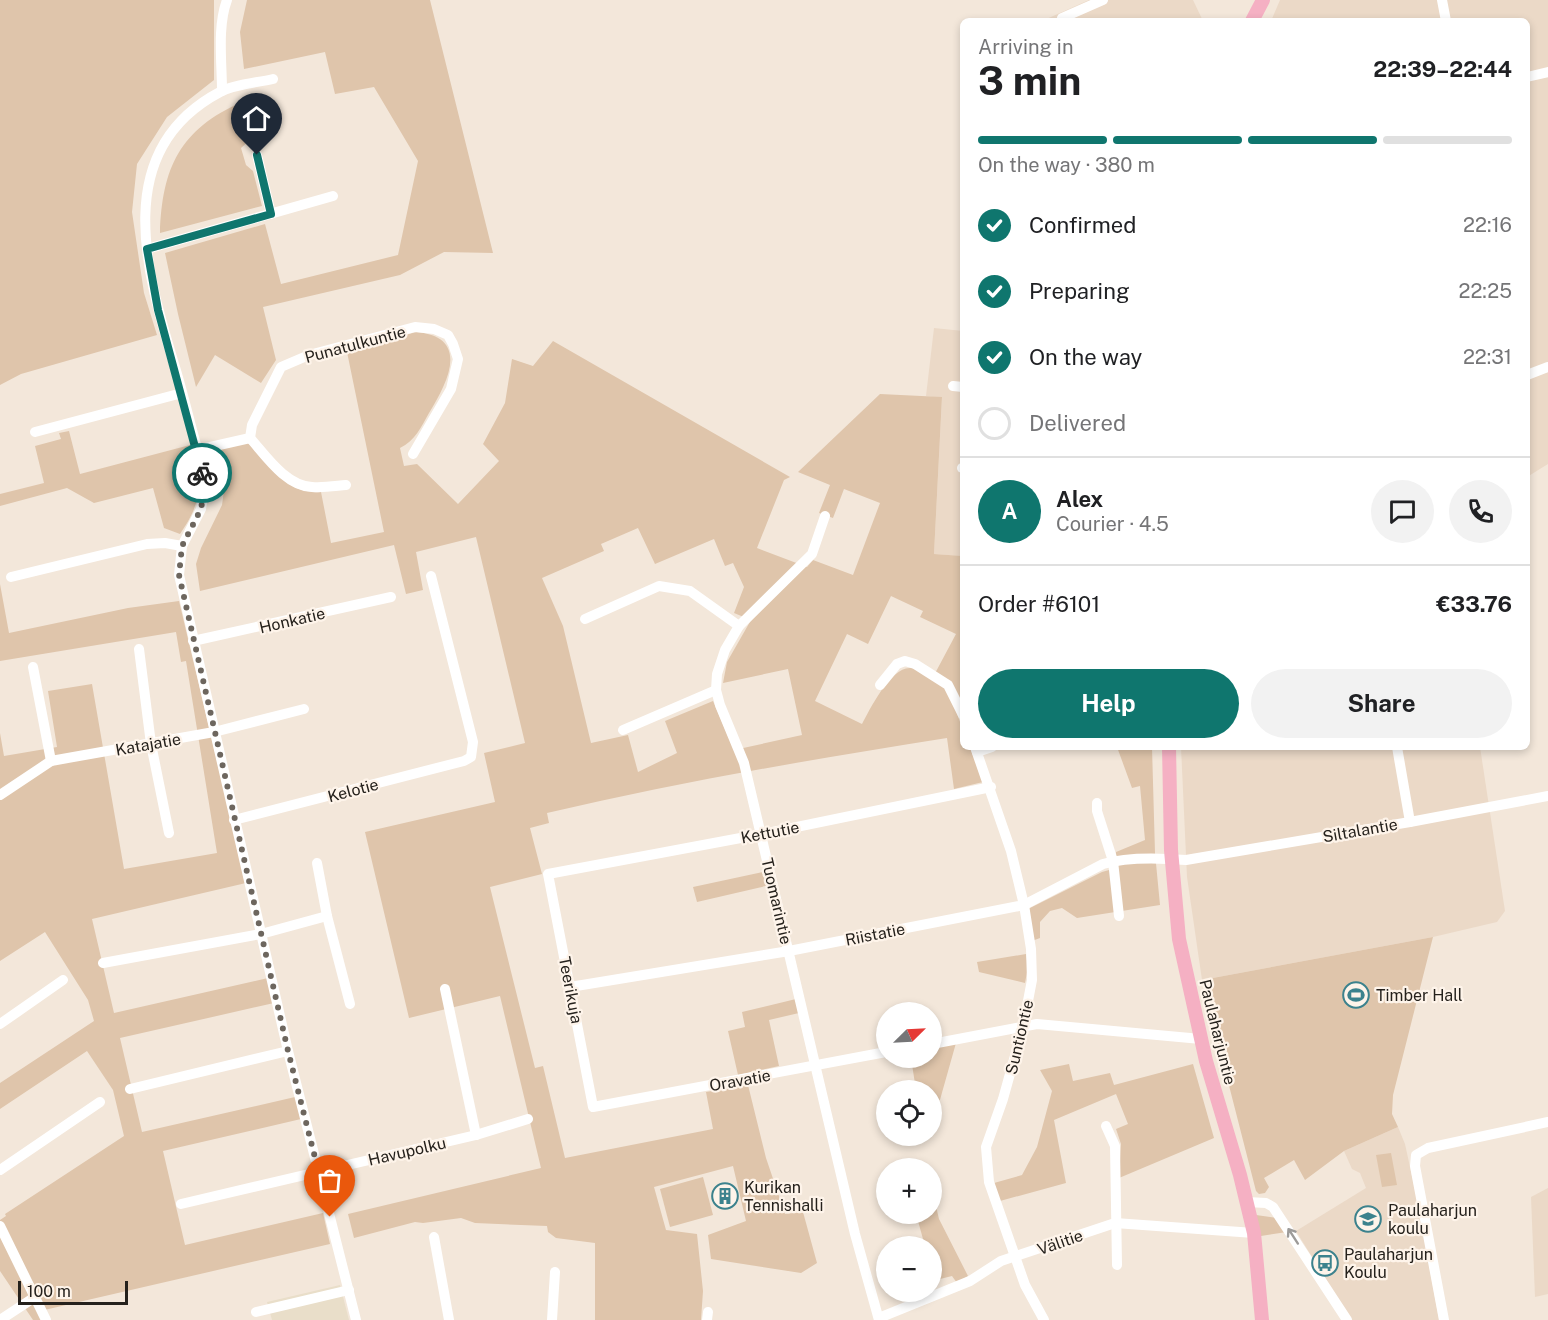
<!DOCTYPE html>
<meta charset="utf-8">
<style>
:root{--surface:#fff;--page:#f2f2f2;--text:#202124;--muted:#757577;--line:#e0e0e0;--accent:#0f766e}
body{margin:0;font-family:"Public Sans",sans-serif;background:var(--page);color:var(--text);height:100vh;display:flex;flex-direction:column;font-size:22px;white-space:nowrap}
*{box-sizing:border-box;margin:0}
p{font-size:20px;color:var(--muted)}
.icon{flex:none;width:33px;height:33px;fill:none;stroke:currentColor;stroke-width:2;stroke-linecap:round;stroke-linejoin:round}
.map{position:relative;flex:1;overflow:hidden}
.panel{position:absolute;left:960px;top:18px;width:570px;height:732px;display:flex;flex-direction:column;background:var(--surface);border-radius:9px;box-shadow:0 3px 9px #0003}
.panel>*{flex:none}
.needle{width:39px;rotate:66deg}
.buttons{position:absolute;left:876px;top:1002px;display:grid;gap:12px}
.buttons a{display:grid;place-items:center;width:66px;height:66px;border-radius:50%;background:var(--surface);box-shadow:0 3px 9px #0003;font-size:30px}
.scale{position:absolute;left:18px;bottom:15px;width:110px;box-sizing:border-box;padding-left:6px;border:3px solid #25211c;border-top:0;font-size:16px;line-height:21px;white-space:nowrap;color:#25211c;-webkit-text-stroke:4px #fef4ea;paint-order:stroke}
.pin{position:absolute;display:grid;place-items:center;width:51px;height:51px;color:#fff;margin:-62px -26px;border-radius:50% 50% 50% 0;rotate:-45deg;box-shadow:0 0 6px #0007}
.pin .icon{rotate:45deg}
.courier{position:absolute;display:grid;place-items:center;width:60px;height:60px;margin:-30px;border:4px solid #0f766e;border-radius:50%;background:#fff;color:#222;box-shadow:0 2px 8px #0007}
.overview em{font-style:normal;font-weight:700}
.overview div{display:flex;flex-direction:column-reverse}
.overview{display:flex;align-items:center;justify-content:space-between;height:102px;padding:0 18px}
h1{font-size:39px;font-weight:700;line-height:45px}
.bar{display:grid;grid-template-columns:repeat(4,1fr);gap:9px 6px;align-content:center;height:72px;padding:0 18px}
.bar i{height:8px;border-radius:4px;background:var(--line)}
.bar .selected{background:var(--accent)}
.bar p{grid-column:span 4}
.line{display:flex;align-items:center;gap:15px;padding:0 18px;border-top:2px solid var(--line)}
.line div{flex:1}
.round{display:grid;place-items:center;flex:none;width:63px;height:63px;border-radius:32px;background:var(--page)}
ol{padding:0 18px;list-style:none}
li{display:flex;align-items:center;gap:18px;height:66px}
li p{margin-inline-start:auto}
li .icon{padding:6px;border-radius:50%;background:var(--accent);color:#fff;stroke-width:4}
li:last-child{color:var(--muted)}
li i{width:33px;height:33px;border:3px solid var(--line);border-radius:50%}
.cta{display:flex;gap:12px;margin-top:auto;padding:12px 18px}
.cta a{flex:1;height:69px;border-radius:36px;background:var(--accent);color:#fff;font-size:24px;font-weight:700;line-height:69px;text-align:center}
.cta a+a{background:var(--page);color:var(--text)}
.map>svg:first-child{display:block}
.commercial{fill:#e9dec9}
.built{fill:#ebd9c7}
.green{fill:#dfc5ab;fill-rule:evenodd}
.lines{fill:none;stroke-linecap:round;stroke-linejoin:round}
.minor{stroke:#fff;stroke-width:10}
.major{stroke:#f5b0c3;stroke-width:14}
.oneway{stroke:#9d9b99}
.done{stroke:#6d665e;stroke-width:6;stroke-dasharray:0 10.8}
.route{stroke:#0f766e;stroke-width:8}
.labels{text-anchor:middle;stroke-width:4.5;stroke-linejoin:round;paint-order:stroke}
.street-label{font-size:16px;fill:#25211c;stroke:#fef4ea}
.poi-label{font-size:16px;fill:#25211c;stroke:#fef4ea;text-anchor:start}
</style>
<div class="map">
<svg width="1548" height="1320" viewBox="0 0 1548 1320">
<rect width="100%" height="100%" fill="#f3e7da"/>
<path class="commercial" d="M340,1285L349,1320H272L267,1302Z"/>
<g class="built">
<path d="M1089,0H1193L1203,21H1042Z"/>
<path d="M1280,0H1548V464L1527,477V21H1271Z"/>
<path d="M934,328L963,331V556L934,554L942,398L926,396Z"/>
<path d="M1181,747H1480L1505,911L1497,922L1433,937L1202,980L1187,877Z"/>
<path d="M1398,1127L1405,1144L1418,1204L1439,1320H1351L1296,1231L1366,1188L1360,1173L1352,1169L1344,1151Z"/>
<path d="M1548,1188V1294L1535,1297L1531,1197Z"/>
</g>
<g class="green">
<path d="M0,0H214V80L167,117L137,164L132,212L144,293L157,335L21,374L0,385Z"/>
<path d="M247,0H430L493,253L444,252L400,275L263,307L276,360L261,383L215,355L196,387L178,314L165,253L265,224L281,284L398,255L418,161L374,87L335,94L325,52L244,69L240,32Z"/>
<path d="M242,102L250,140L241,148L246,165L253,171L262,206L160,233C162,168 180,129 242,102Z"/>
<path d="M416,332C471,337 448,382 429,413C421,427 415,441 400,448L404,466L417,464L458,504L499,461L483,444L505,403L512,359L533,366L553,341L790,477L784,480L757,548L807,567L813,560L853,575L880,503L844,489L833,518L819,513L830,485L798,472L880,394L942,397L934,554L963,556V708L956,711L963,730V747H970L983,782L954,789L947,738C813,759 680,782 547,813L549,823L530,828L542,874L490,887L535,1068L543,1066L565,1158L713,1129L706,1092L748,1085L766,1158L785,1214L803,1212L817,1263L801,1273L711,1259L708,1235L746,1221L733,1166L654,1187L666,1230L697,1234L703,1291L701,1320H595V1243L556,1238L548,1232L547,1226L475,1223L461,1218L423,1223L415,1222L354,1238L348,1214L541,1168L500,996L409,1018L365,832L495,802L484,753L525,743L476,537L416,552L423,590L406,594L394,545L200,591L196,564L201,548L222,505L224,491L217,450L249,442C269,466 287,495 321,492L331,543L384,532L347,352ZM638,528L655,564L714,539L725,566L733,563L744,587L734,613L751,620L727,662L723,683L788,669L802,735L734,750L713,701L665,721L677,753L638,772L628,735L591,743L563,626L542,578L604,551L601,544ZM891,596L923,611L920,617L956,634L932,679C926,675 919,669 911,668C891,666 870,709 862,724L815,701L847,634L868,644Z"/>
<path d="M69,431L80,474L190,445C201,484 204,499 180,534L164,528L153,488L94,503L67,488L0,506V494L44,483L35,446L61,439L59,433Z"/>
<path d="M0,584L9,633L128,608L179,601L246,883L92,919L114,1013L268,978L274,1003L120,1038L142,1132L295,1097L301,1119L163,1151L185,1245L323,1213L330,1244L40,1311L43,1320H33L0,1271V1220L6,1216L5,1214L124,1136L113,1090L87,1051L0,1109V1083L94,1021L88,1000L45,932L0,961V733L4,756L57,747L48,691L92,684L124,869L217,853L186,661L181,662L176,632L0,661Z"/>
<path d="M1117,747H1152L1155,853L1160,905L1077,918L1062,908L1050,911L1040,922V938L1032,941L1028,909L1102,872L1116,868V852L1145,840L1140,786L1132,788Z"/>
<path d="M767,871L770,885L697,902L693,887Z"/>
<path d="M1433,937L1393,1095L1392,1114L1398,1127L1344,1151L1305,1180L1294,1160L1264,1178L1269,1187L1265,1193L1259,1194L1256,1191L1202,980Z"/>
<path d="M1026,954L1028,967L1025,983L979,972L977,962Z"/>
<path d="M796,999L799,1013L769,1020L779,1066L738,1075L728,1031L745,1027L742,1012Z"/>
<path d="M956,1043L934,1121H932V1090H916L911,1058H932V1048Z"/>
<path d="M1069,1064L1073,1081L1110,1073L1114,1085L1193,1064L1214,1138L1119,1178L1121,1144L1116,1129L1128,1124L1116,1094L1054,1120L1066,1183L1000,1201L994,1183L1022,1175L1037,1147L1052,1091L1040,1070Z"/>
<path d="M1391,1153L1397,1185L1382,1187L1376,1155Z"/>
<path d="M703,1177L713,1215L670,1227L660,1189Z"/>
<path d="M932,1189L939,1219L968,1276L957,1283L952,1276L932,1281V1246H925L916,1214H932Z"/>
<path d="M1256,1215L1277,1218L1287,1232L1261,1236Z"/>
</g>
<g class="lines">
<g class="minor">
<path d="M1442,0L1446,21"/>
<path d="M1062,18L1103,0"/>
<path d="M1527,77L1548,72"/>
<path d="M273,79C256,83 235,84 220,92C107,152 148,278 177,374C186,405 193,436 202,466L204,491L201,509L182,546L179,575L288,1051L356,1320"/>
<path d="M222,91C222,62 217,27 227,0"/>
<path d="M257,155L271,214"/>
<path d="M147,249L333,196"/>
<path d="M1527,375L1548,367"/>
<path d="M953,386L963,387"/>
<path d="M35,432L182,393"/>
<path d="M250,438C266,456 286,486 312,487C323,488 335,486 346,485"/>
<path d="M197,450L250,438L252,425L281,367L309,355L415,327L434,329L448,335L453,344L458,359L451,389L413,454"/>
<path d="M962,468H963"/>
<path d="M825,516L812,554L739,626L725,650L717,674L716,690L720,705L744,763L855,1234L879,1320"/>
<path d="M11,577L147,544L165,543L182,546"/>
<path d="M585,619L659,586L690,591L739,626"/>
<path d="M193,641L391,597"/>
<path d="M139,649L151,744L169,833"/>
<path d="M33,667L51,761"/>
<path d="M880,685L897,664L905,661L915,664L948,685L963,715"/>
<path d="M623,730L716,690"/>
<path d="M975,747L1011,851L1024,905L1031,949L1032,980L1023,1027L1003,1099L986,1147L989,1182L1025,1285L1044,1320"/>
<path d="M1397,747L1410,822"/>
<path d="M977,752L992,747"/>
<path d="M0,795L51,761L214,732L304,709"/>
<path d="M1097,803V811L1113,861L1119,916"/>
<path d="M234,820L464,761L471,757L473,742L431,576"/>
<path d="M317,863L327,916L350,1004"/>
<path d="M103,963L261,934L327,916"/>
<path d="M570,987L789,951L1024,905L1103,864C1126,857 1162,858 1186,860L1410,822L1548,796"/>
<path d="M445,989L476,1135"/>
<path d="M0,1024L63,980"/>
<path d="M932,1044L1037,1024L1201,1039"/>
<path d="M886,1052L593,1107L548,874L762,834L991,787"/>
<path d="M130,1089L288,1051"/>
<path d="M1106,1126L1115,1146L1117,1265"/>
<path d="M0,1170L100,1102"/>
<path d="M1247,1202L1266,1203L1273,1207L1347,1320"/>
<path d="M181,1204L476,1135L528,1119"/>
<path d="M0,1226L46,1320"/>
<path d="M434,1237L449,1320"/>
<path d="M256,1312L349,1290"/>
<path d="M879,1318L970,1281L1001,1261L1115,1223L1254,1233"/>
<path d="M0,1320L35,1297"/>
<path d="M552,1320L555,1272"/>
<path d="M707,1320L708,1312"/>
<path d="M1444,1320L1415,1166L1416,1155L1428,1148L1548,1122"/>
</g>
<g class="major">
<path d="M1252,21L1263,0"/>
<path d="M1169,747L1171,850L1179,939L1206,1061L1240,1175L1254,1233L1262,1320"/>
</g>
</g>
<defs><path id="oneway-shaft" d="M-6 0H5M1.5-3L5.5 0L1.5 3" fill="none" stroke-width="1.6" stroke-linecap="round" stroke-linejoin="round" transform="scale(1.5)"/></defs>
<use class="oneway" href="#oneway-shaft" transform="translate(1293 1236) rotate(-123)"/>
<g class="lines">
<path class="done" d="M202,473L204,491L201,509L182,546L179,575L288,1051L330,1217"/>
<path class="route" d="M202,473L158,310L147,249L271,214L257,155"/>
</g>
<defs>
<g id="stadium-ring" transform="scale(1.35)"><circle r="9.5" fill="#fef4ea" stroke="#3c828d" stroke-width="1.5"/><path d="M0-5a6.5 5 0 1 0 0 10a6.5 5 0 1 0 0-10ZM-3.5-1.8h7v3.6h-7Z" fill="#3c828d"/></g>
<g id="building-ring" transform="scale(1.35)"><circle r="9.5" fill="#fef4ea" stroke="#3c828d" stroke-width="1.5"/><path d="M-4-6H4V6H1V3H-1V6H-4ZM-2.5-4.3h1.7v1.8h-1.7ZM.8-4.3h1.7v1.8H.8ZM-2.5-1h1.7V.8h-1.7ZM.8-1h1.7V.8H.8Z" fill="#3c828d"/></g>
<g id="school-ring" transform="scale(1.35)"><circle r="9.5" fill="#fef4ea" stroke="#3c828d" stroke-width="1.5"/><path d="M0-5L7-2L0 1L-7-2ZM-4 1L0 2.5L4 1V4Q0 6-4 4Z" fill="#3c828d"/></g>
<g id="bus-ring" transform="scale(1.35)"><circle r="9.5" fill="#fef4ea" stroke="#3c828d" stroke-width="1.5"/><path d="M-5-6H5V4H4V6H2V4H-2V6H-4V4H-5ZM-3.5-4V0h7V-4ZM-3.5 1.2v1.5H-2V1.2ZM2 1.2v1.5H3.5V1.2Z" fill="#3c828d"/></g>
</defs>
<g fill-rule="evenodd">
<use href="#stadium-ring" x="1356" y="995"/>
<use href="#building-ring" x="725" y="1196"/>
<use href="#school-ring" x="1368" y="1219"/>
<use href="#bus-ring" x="1325" y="1263"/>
</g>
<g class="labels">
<g class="street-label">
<text transform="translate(355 344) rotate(-15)" y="6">Punatulkuntie</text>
<text transform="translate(292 620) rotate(-13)" y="6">Honkatie</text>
<text transform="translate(148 744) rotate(-10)" y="6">Katajatie</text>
<text transform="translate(353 790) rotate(-15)" y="6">Kelotie</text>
<text transform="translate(1360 830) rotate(-10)" y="6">Siltalantie</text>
<text transform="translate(770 832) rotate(-11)" y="6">Kettutie</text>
<text transform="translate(777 901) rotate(77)" y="6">Tuomarintie</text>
<text transform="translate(875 934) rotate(-11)" y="6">Riistatie</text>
<text transform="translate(571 990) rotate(79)" y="6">Teerikuja</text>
<text transform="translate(1218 1032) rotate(76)" y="6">Paulaharjuntie</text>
<text transform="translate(1019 1037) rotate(-77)" y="6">Suntiontie</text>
<text transform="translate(740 1080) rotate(-10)" y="6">Oravatie</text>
<text transform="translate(407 1151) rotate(-13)" y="6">Havupolku</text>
<text transform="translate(1060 1242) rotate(-19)" y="6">Välitie</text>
</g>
<g class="poi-label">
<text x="1376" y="1001">Timber Hall</text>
<text x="744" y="1193">Kurikan<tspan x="744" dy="18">Tennishalli</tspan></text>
<text x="1388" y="1216">Paulaharjun<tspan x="1388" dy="18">koulu</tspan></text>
<text x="1344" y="1260">Paulaharjun<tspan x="1344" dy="18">Koulu</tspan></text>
</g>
</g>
</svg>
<div class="buttons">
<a><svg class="needle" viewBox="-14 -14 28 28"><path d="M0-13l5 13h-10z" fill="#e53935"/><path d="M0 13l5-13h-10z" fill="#757577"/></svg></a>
<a><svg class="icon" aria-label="locate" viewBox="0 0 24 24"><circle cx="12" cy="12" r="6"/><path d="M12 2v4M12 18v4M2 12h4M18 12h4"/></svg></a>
<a>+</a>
<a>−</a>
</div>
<div class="scale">100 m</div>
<div class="pin" style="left:330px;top:1217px;background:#ea580c"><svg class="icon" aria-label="bag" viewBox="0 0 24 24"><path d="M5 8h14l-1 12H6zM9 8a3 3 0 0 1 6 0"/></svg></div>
<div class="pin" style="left:257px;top:155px;background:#1f2937"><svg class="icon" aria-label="home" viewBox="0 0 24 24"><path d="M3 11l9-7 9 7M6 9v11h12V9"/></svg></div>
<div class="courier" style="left:202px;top:473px"><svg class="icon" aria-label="bike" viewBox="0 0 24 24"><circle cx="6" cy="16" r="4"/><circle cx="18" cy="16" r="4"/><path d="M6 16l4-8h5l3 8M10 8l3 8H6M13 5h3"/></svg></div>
<section class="panel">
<div class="overview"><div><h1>3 min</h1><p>Arriving in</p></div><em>22:39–22:44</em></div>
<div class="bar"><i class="selected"></i><i class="selected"></i><i class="selected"></i><i></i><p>On the way · 380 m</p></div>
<ol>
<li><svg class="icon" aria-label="check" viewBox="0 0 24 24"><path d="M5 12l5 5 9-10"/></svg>Confirmed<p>22:16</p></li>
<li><svg class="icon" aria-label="check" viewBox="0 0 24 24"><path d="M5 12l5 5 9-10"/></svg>Preparing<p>22:25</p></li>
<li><svg class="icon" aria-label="check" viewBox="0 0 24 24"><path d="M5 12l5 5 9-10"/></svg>On the way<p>22:31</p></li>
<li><i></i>Delivered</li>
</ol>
<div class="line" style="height:108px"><b class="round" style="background:var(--accent);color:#fff">A</b><div><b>Alex</b><p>Courier · 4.5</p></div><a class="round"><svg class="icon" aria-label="chat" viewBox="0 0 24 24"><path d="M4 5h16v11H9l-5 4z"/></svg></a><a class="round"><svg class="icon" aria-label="phone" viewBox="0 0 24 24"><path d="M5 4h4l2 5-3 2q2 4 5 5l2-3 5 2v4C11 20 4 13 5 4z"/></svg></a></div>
<div class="line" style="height:78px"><div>Order #6101</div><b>€33.76</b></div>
<div class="cta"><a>Help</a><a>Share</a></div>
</section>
</div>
